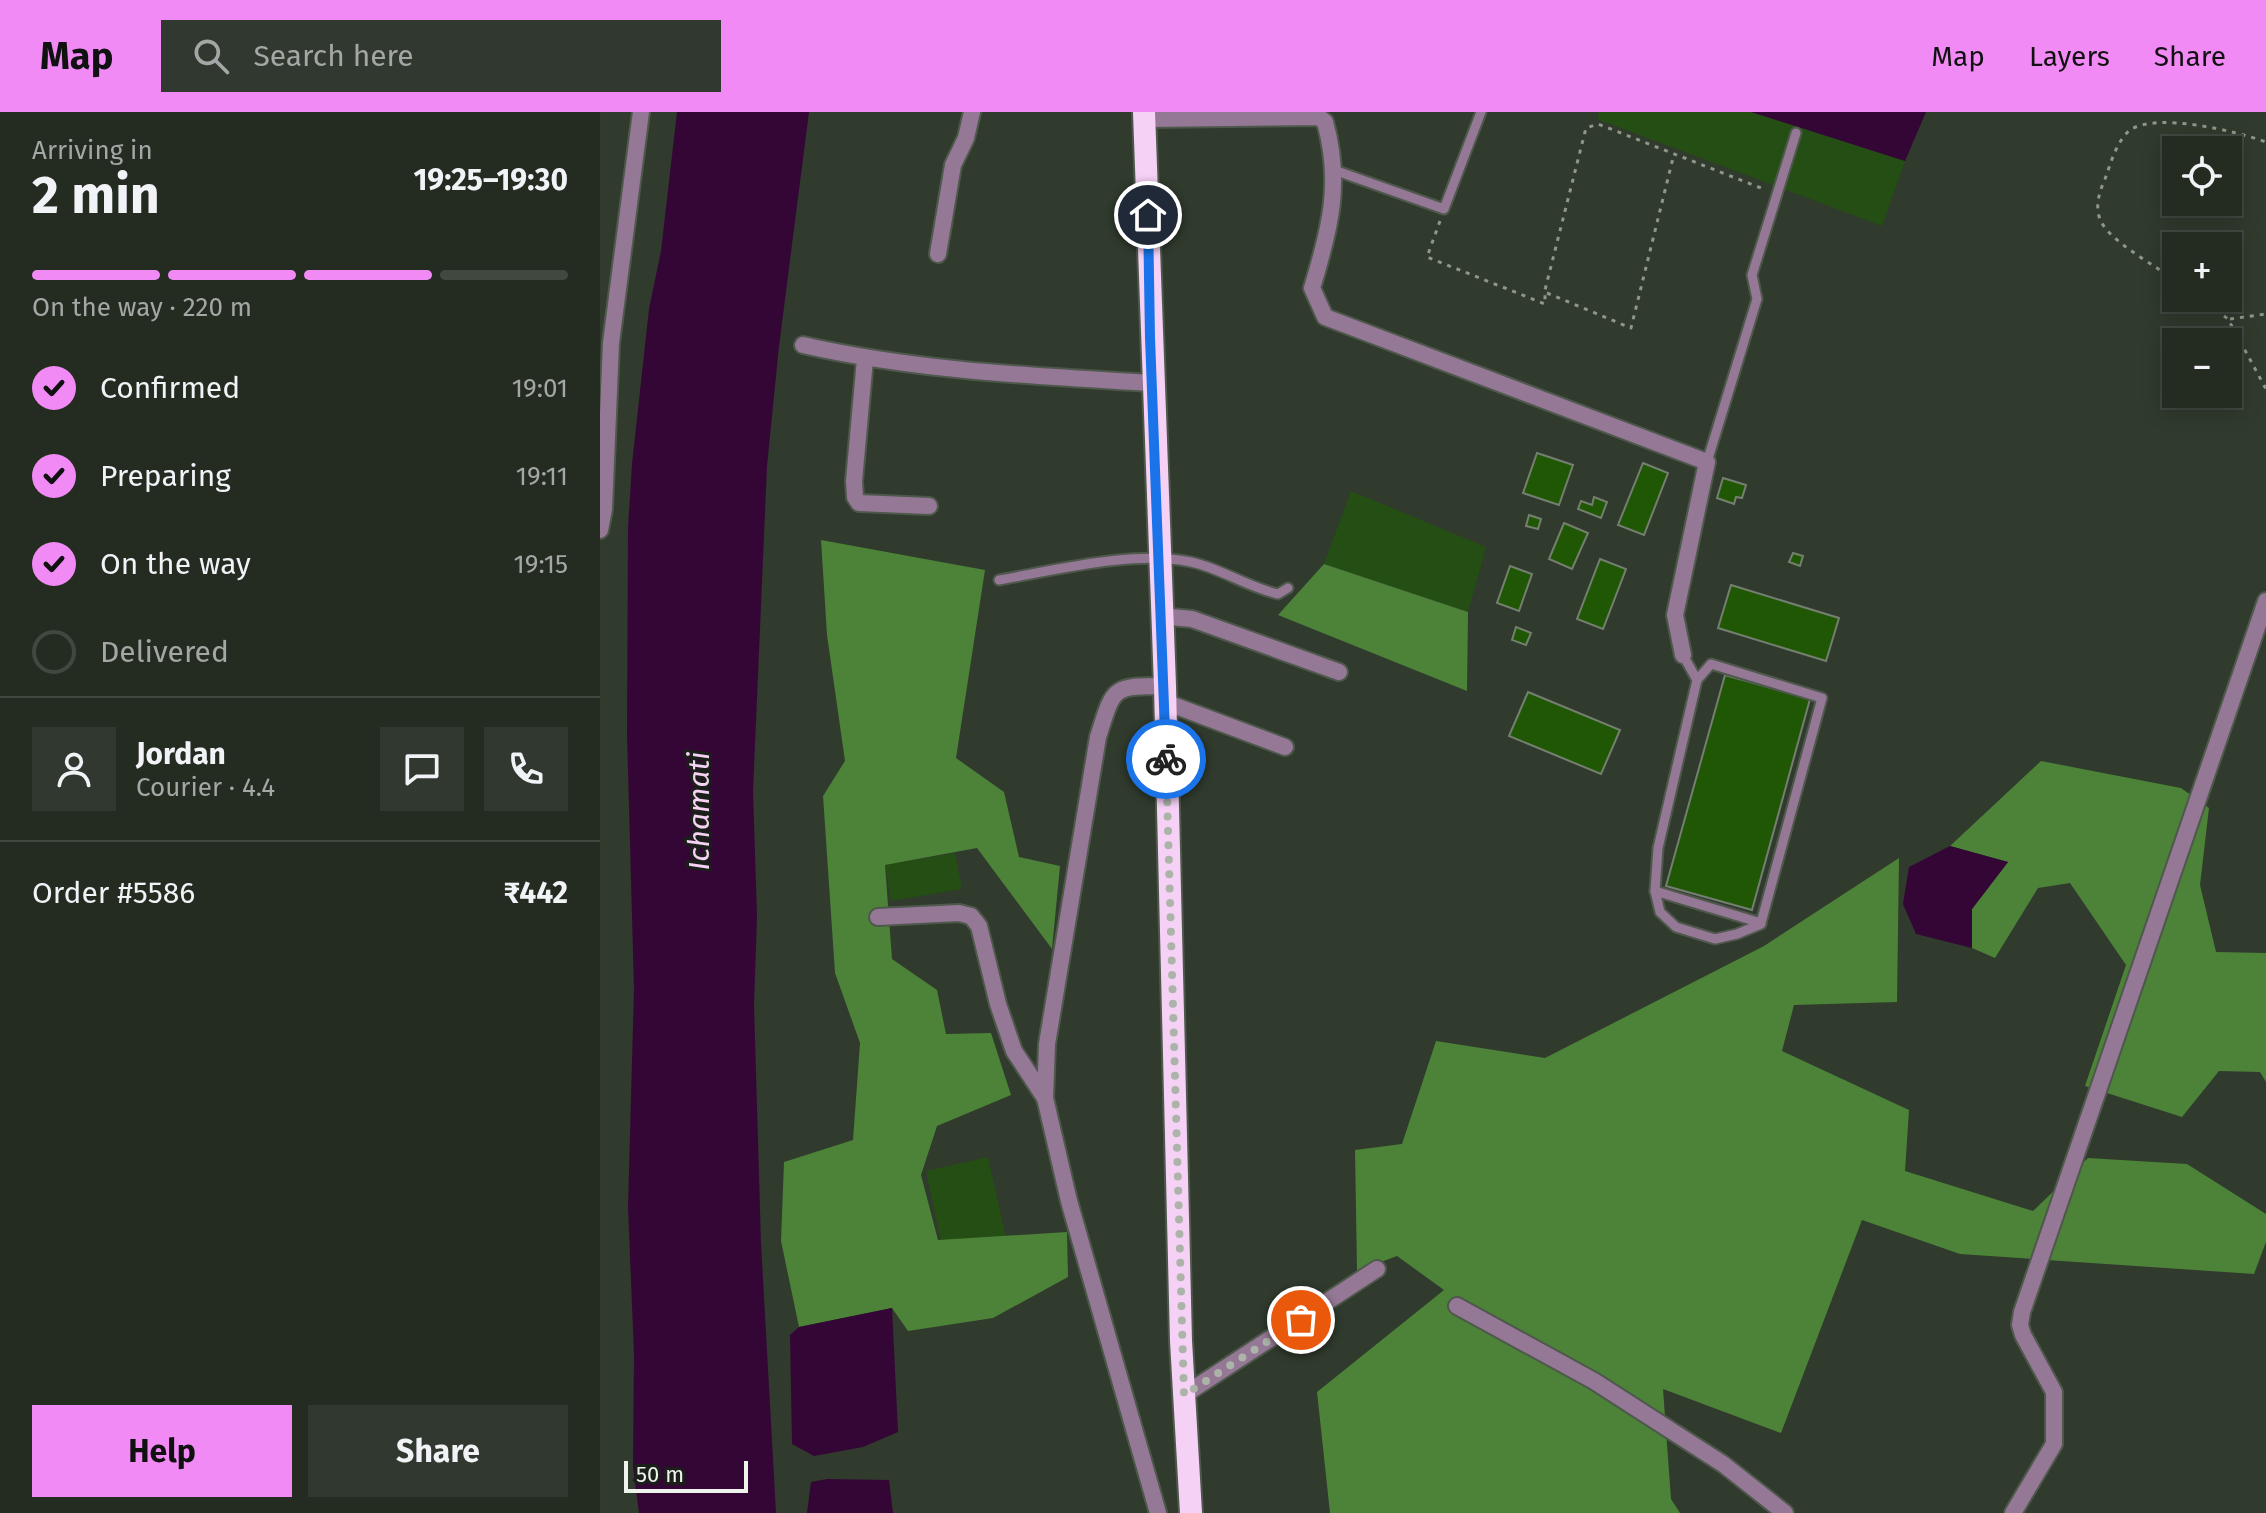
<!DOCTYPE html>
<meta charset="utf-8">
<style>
:root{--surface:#242c22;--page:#30382f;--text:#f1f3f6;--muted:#a3a7a5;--line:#414840;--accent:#f18af4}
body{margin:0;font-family:"Fira Sans",sans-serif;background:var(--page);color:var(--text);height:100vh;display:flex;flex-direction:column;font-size:30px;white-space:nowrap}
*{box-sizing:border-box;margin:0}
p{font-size:26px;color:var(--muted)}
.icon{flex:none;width:44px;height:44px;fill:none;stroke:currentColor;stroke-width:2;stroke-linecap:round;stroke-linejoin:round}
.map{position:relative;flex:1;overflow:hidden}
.side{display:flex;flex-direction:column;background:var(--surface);width:600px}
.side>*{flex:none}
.buttons{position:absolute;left:1562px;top:24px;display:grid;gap:16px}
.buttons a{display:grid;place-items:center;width:80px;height:80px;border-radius:0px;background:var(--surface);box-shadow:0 4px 20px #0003,0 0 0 2px var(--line);font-size:40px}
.scale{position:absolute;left:24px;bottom:20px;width:124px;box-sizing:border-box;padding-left:8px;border:4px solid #eef4ec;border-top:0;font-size:22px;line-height:28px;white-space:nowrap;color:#eef4ec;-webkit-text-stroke:6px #1b1f1a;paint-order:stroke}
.pin{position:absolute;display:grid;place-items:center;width:68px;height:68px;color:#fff;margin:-34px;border:4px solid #fff;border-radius:50%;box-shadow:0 2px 8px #0007}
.courier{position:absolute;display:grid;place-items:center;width:80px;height:80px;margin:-40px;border:6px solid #1a73e8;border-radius:50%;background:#fff;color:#222;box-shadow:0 2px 10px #0007}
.overview em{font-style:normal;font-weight:700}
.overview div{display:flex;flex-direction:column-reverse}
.overview{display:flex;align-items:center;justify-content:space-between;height:136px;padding:0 32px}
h1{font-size:52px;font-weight:700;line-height:60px}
.bar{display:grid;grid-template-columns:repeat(4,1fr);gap:12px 8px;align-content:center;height:96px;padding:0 32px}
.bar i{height:10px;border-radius:6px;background:var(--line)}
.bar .current{background:var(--accent)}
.bar p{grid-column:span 4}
.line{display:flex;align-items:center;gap:20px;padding:0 32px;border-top:2px solid var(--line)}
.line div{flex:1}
.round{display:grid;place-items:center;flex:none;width:84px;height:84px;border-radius:0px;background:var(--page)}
ol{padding:0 32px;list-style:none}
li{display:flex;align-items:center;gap:24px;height:88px}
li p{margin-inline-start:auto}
li .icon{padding:8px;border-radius:50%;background:var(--accent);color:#111;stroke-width:4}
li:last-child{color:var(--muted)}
li i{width:44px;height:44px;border:4px solid var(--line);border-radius:50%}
.primary-button{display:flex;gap:16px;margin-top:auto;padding:16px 32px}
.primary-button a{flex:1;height:92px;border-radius:0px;background:var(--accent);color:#111;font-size:32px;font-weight:700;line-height:92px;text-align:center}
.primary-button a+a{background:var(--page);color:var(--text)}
header{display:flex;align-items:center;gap:48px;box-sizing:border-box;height:112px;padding:0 40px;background:var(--accent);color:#111}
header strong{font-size:38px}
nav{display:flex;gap:44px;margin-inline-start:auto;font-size:28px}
.search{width:560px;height:72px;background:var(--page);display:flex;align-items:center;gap:20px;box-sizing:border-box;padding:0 28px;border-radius:0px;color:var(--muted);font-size:30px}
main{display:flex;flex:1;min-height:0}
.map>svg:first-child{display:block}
.green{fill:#254e15}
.forest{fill:#4c8338}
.water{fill:#340636}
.building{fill:#205704;stroke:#747f71;stroke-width:2}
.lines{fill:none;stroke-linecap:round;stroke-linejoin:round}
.service-casing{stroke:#4e584c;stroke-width:13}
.minor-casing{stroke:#4e584c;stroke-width:20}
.trunk-casing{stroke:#4e584c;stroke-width:26}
.path{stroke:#8f978d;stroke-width:3;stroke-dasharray:4 6;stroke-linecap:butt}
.service{stroke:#957895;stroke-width:9}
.minor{stroke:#957895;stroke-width:16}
.trunk{stroke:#f6d1f6;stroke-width:22}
.done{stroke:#acb3a9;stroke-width:8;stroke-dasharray:0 14.4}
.route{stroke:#1a73e8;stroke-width:10}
.labels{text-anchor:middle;stroke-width:6;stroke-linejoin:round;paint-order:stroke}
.water-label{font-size:30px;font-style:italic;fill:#f6d2f5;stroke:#1b1f1a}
</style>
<header>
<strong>Map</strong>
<div class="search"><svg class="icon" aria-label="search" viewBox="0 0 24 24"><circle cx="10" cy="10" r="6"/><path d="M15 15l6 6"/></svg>Search here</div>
<nav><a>Map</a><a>Layers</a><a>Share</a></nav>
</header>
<main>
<section class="side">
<div class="overview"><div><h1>2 min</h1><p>Arriving in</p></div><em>19:25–19:30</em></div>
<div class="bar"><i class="current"></i><i class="current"></i><i class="current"></i><i></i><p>On the way · 220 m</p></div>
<ol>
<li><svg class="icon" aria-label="check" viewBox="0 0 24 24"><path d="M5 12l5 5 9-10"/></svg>Confirmed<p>19:01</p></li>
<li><svg class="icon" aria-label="check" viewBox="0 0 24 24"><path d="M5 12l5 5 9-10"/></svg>Preparing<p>19:11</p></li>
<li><svg class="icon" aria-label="check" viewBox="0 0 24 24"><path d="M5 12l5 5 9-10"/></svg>On the way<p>19:15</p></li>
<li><i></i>Delivered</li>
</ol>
<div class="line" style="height:144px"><a class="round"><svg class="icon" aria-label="person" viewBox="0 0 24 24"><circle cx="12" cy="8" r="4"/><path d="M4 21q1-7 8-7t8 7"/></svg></a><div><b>Jordan</b><p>Courier · 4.4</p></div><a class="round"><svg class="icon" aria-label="chat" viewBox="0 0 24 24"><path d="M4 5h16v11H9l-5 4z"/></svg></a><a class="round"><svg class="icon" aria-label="phone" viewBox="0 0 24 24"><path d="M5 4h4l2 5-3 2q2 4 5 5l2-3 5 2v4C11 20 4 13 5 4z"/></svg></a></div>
<div class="line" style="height:104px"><div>Order #5586</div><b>₹442</b></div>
<div class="primary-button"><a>Help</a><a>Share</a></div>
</section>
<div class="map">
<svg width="1666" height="1401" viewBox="0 0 1666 1401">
<rect width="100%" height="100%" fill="#303a2d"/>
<g class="green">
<path d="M999,0H1151L1305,49L1282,114L997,7Z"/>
<path d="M751,379L886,435L868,500L724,452Z"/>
<path d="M355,741L362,777L291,789L285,753Z"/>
<path d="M388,1045L407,1131L344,1144L326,1059Z"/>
</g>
<g class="forest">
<path d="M221,428L385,458L356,646L404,680L419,745L460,754L452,837L377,736L285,753L292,847L337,878L346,922L391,921L411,983L337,1014L321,1063L338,1128L467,1120L468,1165L393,1206L308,1219L292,1196L199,1215L181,1129L184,1050L253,1028L260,931L235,861L223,684L245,649L227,523Z"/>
<path d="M724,452L868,500L867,579L678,503Z"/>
<path d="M1441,649L1581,676L1609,696L1600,773L1616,840L1666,841V970L1660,960L1619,959L1582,1005L1485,974L1526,853L1470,771L1438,776L1395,846L1372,836V797L1408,750L1350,734Z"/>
<path d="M1299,746L1297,890L1194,893L1182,939L1309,998L1305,1059L1433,1099L1488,1046L1587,1052L1666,1102V1130L1654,1162L1360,1142L1262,1108L1181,1321L1063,1277L1071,1387L1080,1401H730L717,1280L844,1178L797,1144L757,1159L755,1038L802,1032L836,929L945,946L1164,834Z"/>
</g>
<g class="water">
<path d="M77,0H209L179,234L167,354L153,679L157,804L154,893L161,1131L176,1401H39L33,1355L34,1242L28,1095L34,877L27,622L28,416L32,352L49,197L61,139Z"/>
<path d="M1151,0H1326L1305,49Z"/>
<path d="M1350,734L1408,750L1372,797V836L1316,822L1303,792L1309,755Z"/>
<path d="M292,1196L298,1320L263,1335L214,1344L192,1332L190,1223L199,1215Z"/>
<path d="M227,1367L289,1368L293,1401H207L211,1370Z"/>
</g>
<g class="building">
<path d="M937,341L973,353L959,393L923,381Z"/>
<path d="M1043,351L1068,361L1044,423L1018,413Z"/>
<path d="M1123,366L1146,373L1142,386L1136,385L1134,392L1117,386Z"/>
<path d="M994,385L1007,390L1001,406L978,397L981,389L992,393Z"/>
<path d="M929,403L941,407L938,417L926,414Z"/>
<path d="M964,411L988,421L972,457L949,447Z"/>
<path d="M1193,441L1203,444L1200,454L1189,450Z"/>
<path d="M1000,447L1026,457L1003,517L977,507Z"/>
<path d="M910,454L932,462L919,499L897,491Z"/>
<path d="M1131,473L1239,506L1226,549L1118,516Z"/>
<path d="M916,515L931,521L926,533L912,528Z"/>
<path d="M1125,563L1210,587L1152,798L1066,774Z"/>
<path d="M928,580L1020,618L1001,662L909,624Z"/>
</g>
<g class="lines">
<g class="service-casing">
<g id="service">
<path d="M734,58L844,97L881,0"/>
<path d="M1107,350L1157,187L1152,163L1196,21"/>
<path d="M399,468C456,458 535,438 591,450C620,456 647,475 678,482L688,476"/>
<path d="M1083,543L1097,568L1058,736L1055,779L1161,811L1222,586L1111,552L1097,568"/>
<path d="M1055,779L1060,800L1076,815L1115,827L1137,822L1161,812"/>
</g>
</g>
<g class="minor-casing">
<g id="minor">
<path d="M545,7L719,5L725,10C742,71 730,117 712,176L725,205L1107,350L1075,503L1083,543"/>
<path d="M338,142L353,53L366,26L372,0"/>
<path d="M203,233C317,259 435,264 552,271"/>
<path d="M265,247L254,369L255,385L259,391L329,394"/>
<path d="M0,418L4,397L11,231L41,0"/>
<path d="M560,504L592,507L739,560"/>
<path d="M565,590L685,635"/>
<path d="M278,805L359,801L371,804L379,814L398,892L414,939L445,986"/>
<path d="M857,1194L994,1269L1123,1352L1185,1401"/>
<path d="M584,1283L777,1157"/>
<path d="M558,1401L469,1089L445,986L447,932L498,625C514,575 511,574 565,574"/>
<path d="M1413,1401L1454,1332V1280L1423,1223L1420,1213L1422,1200L1666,489"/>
</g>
</g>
<g class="trunk-casing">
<path id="trunk" d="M544,0L565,574L581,1229L591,1401"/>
</g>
<g class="path">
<path d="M840,109L827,145L945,192V178L986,16L998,12L1166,78"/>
<path d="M1576,169C1557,155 1521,135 1507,118C1493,103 1497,85 1505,67C1511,51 1516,30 1530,18C1556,0 1636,19 1666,30"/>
<path d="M947,181L1031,216L1074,42"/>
<path d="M1600,186L1628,207L1666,277"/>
<path d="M1630,207L1666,202"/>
</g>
<use href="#service" class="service"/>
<use href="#minor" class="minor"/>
<use href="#trunk" class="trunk"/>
</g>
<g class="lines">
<path class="done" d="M566,647L584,1283L701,1208"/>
<path class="route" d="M548,103L550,226L566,647"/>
</g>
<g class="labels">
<g class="water-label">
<text transform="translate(99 699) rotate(-90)" y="10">Ichamati</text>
</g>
</g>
</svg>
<div class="buttons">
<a><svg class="icon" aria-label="locate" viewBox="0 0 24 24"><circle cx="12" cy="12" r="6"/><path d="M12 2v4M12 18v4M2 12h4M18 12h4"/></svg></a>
<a>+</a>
<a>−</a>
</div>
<div class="scale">50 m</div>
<div class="pin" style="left:701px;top:1208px;background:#ea580c"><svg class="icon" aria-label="bag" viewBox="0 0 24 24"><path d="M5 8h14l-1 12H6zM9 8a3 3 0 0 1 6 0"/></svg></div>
<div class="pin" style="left:548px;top:103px;background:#1f2937"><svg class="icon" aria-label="home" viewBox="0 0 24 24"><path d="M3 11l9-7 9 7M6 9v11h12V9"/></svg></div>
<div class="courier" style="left:566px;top:647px"><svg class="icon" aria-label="bike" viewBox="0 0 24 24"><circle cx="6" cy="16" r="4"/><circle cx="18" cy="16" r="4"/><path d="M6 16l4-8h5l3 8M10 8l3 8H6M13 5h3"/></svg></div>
</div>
</main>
